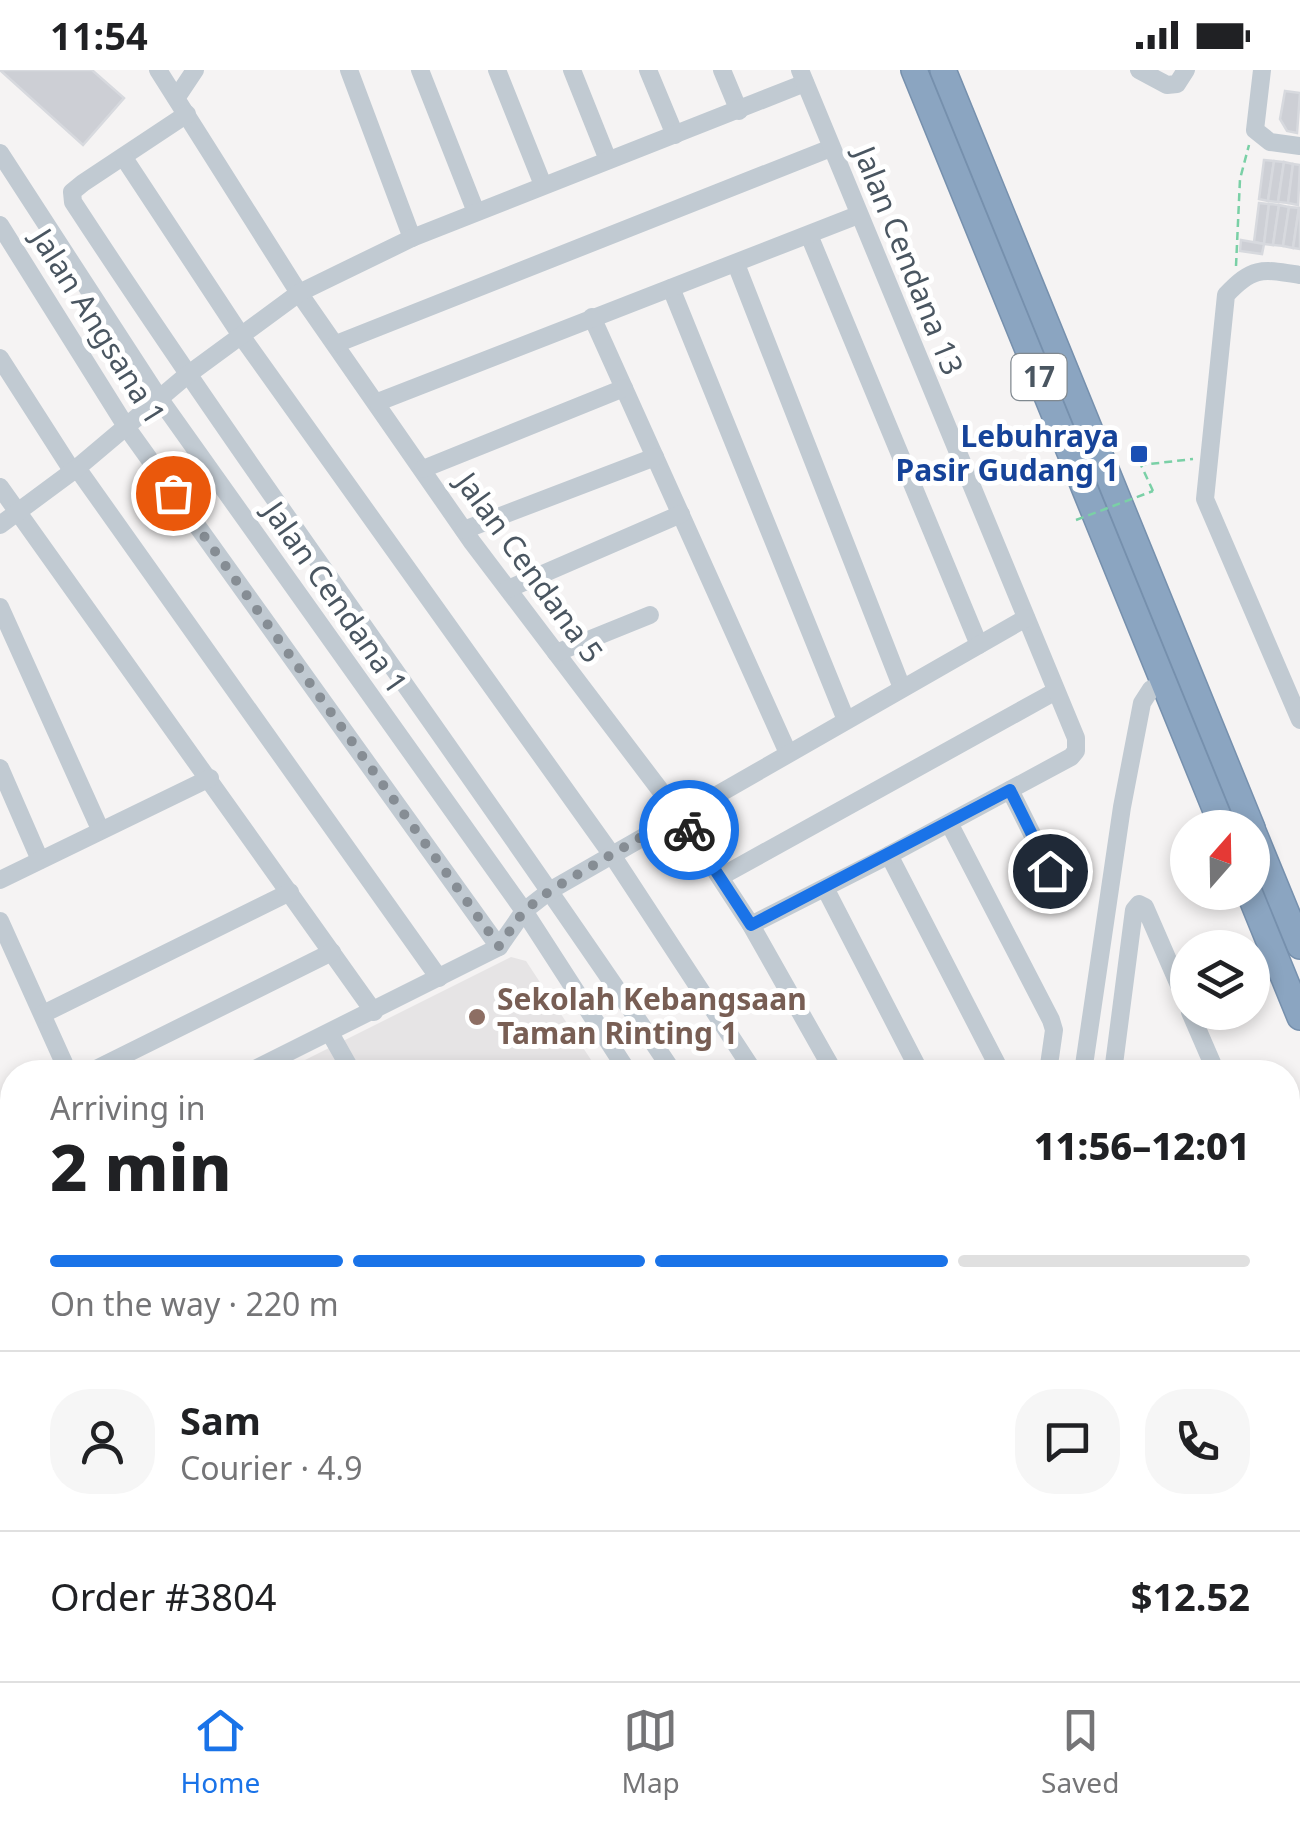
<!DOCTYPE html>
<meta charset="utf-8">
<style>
:root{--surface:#fff;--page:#f6f6f6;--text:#202124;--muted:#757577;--line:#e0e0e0;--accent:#1a73e8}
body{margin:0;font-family:"Noto Sans",sans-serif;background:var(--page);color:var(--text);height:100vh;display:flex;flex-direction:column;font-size:38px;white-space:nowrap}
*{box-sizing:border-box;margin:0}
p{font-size:32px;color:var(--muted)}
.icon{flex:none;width:55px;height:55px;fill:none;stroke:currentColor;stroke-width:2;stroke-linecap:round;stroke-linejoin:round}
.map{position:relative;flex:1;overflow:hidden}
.panel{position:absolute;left:0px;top:990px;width:1300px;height:622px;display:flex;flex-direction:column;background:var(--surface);border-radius:40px 40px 0 0;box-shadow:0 5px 15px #0003}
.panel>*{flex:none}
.needle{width:65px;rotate:20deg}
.controls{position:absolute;left:1170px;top:740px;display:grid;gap:20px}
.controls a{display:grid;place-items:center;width:100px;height:100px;border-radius:50%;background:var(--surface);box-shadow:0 5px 15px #0003;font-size:50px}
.pin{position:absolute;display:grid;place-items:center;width:85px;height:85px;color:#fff;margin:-42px;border:5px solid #fff;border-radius:50%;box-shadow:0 2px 10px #0007}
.courier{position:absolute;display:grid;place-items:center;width:100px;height:100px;margin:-50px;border:8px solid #1a73e8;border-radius:50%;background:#fff;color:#222;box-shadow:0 2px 12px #0007}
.head em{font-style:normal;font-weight:800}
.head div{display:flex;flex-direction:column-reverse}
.head{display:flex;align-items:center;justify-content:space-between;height:170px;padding:0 50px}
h1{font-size:65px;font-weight:800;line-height:75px}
.bar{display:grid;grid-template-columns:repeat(4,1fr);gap:15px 10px;align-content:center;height:120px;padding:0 50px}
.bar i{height:12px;border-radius:8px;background:var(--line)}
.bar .selected{background:var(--accent)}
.bar p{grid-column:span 4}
.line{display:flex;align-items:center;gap:25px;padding:0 50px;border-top:2px solid var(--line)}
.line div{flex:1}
.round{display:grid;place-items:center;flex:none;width:105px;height:105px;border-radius:40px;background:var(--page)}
.status{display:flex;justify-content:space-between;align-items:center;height:70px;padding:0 50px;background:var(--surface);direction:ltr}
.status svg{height:28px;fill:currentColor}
.menu{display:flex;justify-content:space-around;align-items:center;height:140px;border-top:2px solid var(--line);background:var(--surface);font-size:28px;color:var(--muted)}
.menu a{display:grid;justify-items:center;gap:5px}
.menu .selected{color:var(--accent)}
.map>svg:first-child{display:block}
.education{fill:#e6e4e5}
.building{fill:#cdcfd5;stroke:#d7d9de;stroke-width:2.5}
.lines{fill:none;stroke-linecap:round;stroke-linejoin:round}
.highway-casing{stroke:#7690ad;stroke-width:28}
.path{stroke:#7ad0a6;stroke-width:2.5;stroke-dasharray:8 5;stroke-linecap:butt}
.minor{stroke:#c1cad2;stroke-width:18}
.highway{stroke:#8ba5c1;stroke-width:25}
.path-bridge{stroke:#7ad0a6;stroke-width:2.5;stroke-dasharray:8 5;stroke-linecap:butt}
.done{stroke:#868d94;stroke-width:10;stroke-dasharray:0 18}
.route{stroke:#1a73e8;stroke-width:12}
.transit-dot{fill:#1a4fb4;stroke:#fff;stroke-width:4}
.education-dot{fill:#8d6e63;stroke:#fff;stroke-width:4}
.labels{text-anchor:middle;stroke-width:10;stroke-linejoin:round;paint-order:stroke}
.shield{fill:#fff;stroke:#808990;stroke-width:2.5}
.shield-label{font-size:28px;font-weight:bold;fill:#4a5661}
.street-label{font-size:30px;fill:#4a5661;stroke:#fff}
.transit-label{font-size:30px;font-weight:bold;fill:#164399;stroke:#fff;text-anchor:end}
.education-label{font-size:30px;font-weight:bold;fill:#785e54;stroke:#fff;text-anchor:start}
</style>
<div class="status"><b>11:54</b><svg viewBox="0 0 49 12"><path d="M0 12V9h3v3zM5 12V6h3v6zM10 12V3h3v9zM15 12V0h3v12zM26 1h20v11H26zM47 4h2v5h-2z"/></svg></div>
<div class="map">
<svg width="1300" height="1611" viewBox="0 0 1300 1611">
<rect width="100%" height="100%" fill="#f5f3f3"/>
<path class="education" d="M511,887L526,891L599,1002H281Z"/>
<g class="building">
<path d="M0,0H92L124,28L83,75Z"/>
<path d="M1285,21L1300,23L1297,63L1287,61L1280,49Z"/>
<path d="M1264,90L1274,91L1268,131L1259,129Z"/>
<path d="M1274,91L1284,92L1278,132L1268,131Z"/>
<path d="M1284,92L1293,94L1288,133L1278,132Z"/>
<path d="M1293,94L1300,95L1298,135L1288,133Z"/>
<path d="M1259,133L1269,134L1264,174L1254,172Z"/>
<path d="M1269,134L1279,135L1273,175L1264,174Z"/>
<path d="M1279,135L1289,137L1283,176L1273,175Z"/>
<path d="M1289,137L1299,138L1293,178L1283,176Z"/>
<path d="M1299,138H1300V179L1293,178Z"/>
<path d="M1241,170L1264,174L1262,184L1240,181Z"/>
</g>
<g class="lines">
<g class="highway-casing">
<g id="highway">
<path d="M914,0L1223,758"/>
<path d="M943,0L1252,758"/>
<path d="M1252,759L1300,876"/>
<path d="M1249,822L1300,947"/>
</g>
</g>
<g class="path">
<path d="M1236,196L1240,109L1249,75"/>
<path d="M1153,421L1141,395L1193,389"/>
</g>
<g class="minor">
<path d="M158,0L299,223L472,472L679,745L751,855L834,1002"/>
<path d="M349,0L412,168"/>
<path d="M420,0L476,142"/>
<path d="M497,0L543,115"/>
<path d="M572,0L608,90"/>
<path d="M648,0L675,65"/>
<path d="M722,0L739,41"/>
<path d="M1139,0L1167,15L1177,14L1186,0"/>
<path d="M1262,0L1255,60L1270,72L1300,76"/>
<path d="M177,27L195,0"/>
<path d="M187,44L83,113L72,122L73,132C266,427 477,709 673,1002"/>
<path d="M0,83L159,328L524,841L628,1002"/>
<path d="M124,88L242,267L612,785L754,1002"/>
<path d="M0,155L127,358L499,877"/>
<path d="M809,165L979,575"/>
<path d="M736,194L902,618"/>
<path d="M1300,205C1262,199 1253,196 1226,225L1205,429L1300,650"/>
<path d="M671,218L846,650"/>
<path d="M592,247L788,683"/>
<path d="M336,274L831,78"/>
<path d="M0,288L73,402"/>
<path d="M378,332L858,145"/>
<path d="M77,398L439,908"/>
<path d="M423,399L624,318"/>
<path d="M0,417L374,942"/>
<path d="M0,455L77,398L186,306L299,223L412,168L805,13"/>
<path d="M464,460L655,387"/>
<path d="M508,519L681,444"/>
<path d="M0,537L100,759"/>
<path d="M556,583L650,545"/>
<path d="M0,698L40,790"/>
<path d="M1010,720L1064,828"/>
<path d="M949,753L1051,950L1054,960L1048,1002"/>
<path d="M889,785L1001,1002"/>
<path d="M720,807L1056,621"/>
<path d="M0,810L210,708"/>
<path d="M825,818L920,1002"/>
<path d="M0,851L68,1002"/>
<path d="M751,855L889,785L1071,687L1076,681V668L800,0"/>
<path d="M1190,942L1216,1002"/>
<path d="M43,944L290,822"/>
<path d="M330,963L352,1002"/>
<path d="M90,1002L332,882"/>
<path d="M249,1002L499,877L524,841L551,820L1026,548"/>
<path d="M1083,1002L1122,737L1142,633L1151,619L1164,615"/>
<path d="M1113,1002L1134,840L1139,834L1145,837L1188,936"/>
<path d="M1288,1166L1300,1194"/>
<path d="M0,1210L12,1221"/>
<path d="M0,1243L12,1233"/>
<path d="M1288,1281L1300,1275"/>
<path d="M1288,1382L1300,1409"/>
<path d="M1288,1536L1300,1563"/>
<path d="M647,1600L653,1611"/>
<path d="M778,1600L784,1611"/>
<path d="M906,1600L911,1611"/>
<path d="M978,1600L982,1611"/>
<path d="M1067,1600L1073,1611"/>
<path d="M1153,1600L1158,1611"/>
<path d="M1229,1600L1234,1611"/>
<path d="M701,1611L723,1600"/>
<path d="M1004,1611L1005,1600"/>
<path d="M1028,1611L1030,1600"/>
</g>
<use href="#highway" class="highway"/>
<path class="path-bridge" d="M1076,450L1153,421"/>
</g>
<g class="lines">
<path class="done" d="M173,423L499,876L524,841L551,820L679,745L689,760"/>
<path class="route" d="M689,760L751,855L1010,720L1050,801"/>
</g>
<rect class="transit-dot" x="1129" y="374" width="20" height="20" rx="5"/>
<circle class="education-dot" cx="477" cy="947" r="10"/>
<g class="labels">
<rect class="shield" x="1011.5" y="284" width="55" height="46" rx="8"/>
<g class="shield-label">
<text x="1039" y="317">17</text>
</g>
<g class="street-label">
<text transform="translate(908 191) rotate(68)" y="10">Jalan Cendana 13</text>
<text transform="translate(98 257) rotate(58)" y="10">Jalan Angsana 1</text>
<text transform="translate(529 498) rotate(54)" y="10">Jalan Cendana 5</text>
<text transform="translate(335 528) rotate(55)" y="10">Jalan Cendana 1</text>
</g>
<g class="transit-label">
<text x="1119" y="377">Lebuhraya<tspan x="1119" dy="34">Pasir Gudang 1</tspan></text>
</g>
<g class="education-label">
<text x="497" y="940">Sekolah Kebangsaan<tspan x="497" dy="34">Taman Rinting 1</tspan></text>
</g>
</g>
</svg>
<div class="controls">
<a><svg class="needle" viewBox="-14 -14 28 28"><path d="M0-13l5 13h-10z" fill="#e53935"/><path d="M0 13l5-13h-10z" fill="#757577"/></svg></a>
<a><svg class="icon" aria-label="layers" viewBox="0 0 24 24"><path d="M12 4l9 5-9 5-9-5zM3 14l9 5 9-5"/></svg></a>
</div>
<div class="pin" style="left:173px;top:423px;background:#ea580c"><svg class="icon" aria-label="bag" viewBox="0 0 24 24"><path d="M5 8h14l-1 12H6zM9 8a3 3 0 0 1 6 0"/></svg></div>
<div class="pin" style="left:1050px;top:801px;background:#1f2937"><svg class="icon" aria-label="home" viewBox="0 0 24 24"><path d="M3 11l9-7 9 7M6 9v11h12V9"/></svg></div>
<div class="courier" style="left:689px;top:760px"><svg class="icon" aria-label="bike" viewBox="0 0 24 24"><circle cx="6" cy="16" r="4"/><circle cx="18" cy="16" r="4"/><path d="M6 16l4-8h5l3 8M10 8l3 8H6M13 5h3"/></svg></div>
<section class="panel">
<div class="head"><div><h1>2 min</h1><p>Arriving in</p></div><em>11:56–12:01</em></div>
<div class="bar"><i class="selected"></i><i class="selected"></i><i class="selected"></i><i></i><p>On the way · 220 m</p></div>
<div class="line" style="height:180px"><a class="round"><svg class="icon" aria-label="person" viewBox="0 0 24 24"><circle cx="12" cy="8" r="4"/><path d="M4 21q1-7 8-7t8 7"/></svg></a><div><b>Sam</b><p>Courier · 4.9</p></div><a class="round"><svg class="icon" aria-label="chat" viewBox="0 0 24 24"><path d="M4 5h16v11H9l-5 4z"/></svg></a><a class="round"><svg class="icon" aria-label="phone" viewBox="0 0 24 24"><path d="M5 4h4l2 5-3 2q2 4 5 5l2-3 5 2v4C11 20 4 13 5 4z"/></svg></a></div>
<div class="line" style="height:130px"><div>Order #3804</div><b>$12.52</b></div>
</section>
</div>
<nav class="menu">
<a class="selected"><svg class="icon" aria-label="home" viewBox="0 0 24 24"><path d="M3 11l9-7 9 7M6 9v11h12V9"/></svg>Home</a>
<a><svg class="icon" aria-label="map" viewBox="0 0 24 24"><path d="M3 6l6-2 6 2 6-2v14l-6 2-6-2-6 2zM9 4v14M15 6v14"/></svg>Map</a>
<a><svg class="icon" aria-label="saved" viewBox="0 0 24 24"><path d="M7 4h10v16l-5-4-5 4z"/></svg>Saved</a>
</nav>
